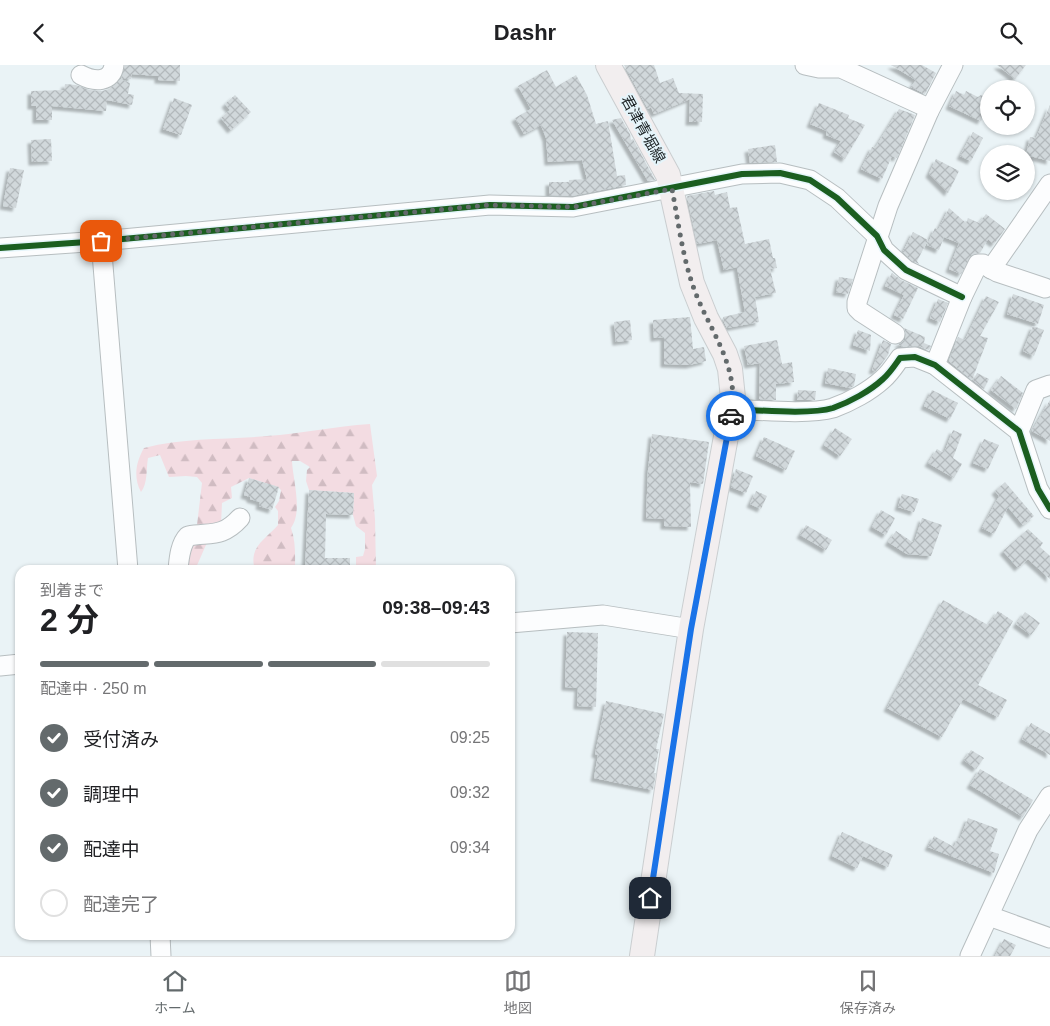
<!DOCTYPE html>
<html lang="ja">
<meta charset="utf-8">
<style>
:root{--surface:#fff;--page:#f6f6f6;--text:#202124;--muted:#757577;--line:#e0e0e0;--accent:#636a6c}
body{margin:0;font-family:Helvetica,"Noto Sans JP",sans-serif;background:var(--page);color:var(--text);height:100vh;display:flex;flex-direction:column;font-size:19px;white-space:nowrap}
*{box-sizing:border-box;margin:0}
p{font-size:16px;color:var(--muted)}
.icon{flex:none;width:28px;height:28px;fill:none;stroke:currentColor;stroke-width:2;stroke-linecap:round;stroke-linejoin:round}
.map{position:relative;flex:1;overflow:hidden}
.drawer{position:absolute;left:15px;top:500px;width:500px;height:375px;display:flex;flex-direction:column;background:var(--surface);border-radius:15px;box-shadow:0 1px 4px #0004}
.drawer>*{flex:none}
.buttons{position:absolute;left:980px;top:15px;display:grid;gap:10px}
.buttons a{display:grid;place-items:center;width:55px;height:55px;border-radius:50%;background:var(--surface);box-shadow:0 1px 4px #0004;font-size:25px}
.pin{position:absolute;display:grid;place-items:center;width:42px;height:42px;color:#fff;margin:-21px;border-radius:10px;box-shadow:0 2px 8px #0006}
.courier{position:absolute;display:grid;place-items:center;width:50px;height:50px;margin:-25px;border:4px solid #1a73e8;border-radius:50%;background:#fff;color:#222;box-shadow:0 1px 6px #0007}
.head em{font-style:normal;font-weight:700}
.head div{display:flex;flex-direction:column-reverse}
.head{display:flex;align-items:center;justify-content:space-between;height:85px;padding:0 25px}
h1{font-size:32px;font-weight:700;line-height:38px}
.bar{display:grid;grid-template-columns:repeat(4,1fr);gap:8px 5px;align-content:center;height:60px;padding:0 25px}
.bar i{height:6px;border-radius:4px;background:var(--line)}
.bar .on{background:var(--accent)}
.bar p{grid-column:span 4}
ol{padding:0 25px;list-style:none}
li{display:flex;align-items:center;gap:15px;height:55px}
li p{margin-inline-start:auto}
li .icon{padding:5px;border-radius:50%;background:var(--accent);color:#fff;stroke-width:4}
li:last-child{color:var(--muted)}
li i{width:28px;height:28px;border:2px solid var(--line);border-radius:50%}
header{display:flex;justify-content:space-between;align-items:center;height:65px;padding:0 25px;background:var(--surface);font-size:22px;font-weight:700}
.tabs{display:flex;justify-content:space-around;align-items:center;height:70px;border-top:1px solid var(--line);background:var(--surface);font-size:14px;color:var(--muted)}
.tabs a{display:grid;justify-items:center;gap:2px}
.tabs .on{color:var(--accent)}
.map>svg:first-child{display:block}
.forest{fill:url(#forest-firs)}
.building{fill:url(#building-cross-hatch);filter:url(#shadow)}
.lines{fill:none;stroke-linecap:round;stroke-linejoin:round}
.minor-casing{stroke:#b7bec0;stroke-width:21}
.major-casing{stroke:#caced0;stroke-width:26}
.minor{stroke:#fcfdfe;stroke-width:19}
.major{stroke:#f2eeef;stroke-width:24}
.cycleway-casing{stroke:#e5f5fb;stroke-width:9}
.cycleway{stroke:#1b5e20;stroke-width:6}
.done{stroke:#636a6c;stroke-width:5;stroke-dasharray:0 9}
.route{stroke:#1a73e8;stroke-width:6}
.labels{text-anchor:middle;stroke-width:4;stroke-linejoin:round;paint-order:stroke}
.street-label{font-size:15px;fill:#1a2022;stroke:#e5f5fb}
</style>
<header><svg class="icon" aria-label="back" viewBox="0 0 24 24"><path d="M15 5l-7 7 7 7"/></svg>Dashr<svg class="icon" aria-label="search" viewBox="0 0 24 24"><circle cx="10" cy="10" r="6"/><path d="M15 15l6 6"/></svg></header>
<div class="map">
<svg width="1050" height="891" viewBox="0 0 1050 891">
<defs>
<pattern id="forest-firs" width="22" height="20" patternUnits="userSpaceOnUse" patternTransform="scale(1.25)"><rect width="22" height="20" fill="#f3dce2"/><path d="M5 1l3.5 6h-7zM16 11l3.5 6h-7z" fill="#d0bcc2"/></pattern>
<pattern id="building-cross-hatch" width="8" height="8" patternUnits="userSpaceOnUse" patternTransform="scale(1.25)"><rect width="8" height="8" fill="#d1d8db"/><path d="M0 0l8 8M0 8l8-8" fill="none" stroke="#b3b9bc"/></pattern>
<filter id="shadow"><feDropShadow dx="-3.5" dy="3.5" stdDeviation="1" flood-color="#0004"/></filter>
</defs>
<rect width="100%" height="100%" fill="#eaf3f6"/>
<path class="forest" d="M370,359L377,411L372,420L375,454L376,505H356V492L363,491L365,484V468L356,461L353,450L354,428L309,425L306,416L307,405L310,402L300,396H292C293,416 303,446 291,463C296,477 295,491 295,505H255C248,482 265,475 278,460V446L275,442L279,436L281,425L278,422L249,413L231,422L232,433L222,438L221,459L209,473L195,505H182L190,475L197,460L202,418L197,412L186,411L169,412L160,390L148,393C146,404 148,418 141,427C133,412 136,397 144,383C185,372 225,375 267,371C301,369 335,361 370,359Z"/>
<g class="building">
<path d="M125,0H180V16L158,15V11L132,9L131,14H121Z"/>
<path d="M624,0H654L660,18L673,13L679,28L703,29L702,57H689L690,34L654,49L651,42L648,44Z"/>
<path d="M891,0H922L936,8L925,29L911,22L916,15Z"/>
<path d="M997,0H1026L1015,14Z"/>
<path d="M547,5L556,22L576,10L587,30L596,59L608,56L617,111L625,110L626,120L572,131L549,130V117H569V115L587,114L582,95L548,97L546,73L541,60L524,69L515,53L531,44L518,21Z"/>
<path d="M121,14L130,18L128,29L134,30L132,40L107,35L106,46L52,41V55H36V41H31V26L64,25L65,19L76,20L90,25L102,26L109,24Z"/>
<path d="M956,26L964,30L966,26L978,32L981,30L989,34V50L985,48L981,56L949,41Z"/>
<path d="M235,30L251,47L231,65L221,53L230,45L225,39Z"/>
<path d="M174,33L192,40L181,70L163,64Z"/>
<path d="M819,38L849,50L848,53L865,60L845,94L834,87L841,76L826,70L827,66L810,59Z"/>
<path d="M1050,40V96L1026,90L1030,72L1036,73Z"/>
<path d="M899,44L915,50L897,93L892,91L882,114L861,104L872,82L875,83Z"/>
<path d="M621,53L630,69L631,75L633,74L655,115L648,116L612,55Z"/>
<path d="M973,67L983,73L971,96L960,91Z"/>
<path d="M51,74L52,96L32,97L31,75Z"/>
<path d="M775,80L777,97L750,98L748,84Z"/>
<path d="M936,94L959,106L948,128L929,109Z"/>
<path d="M10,103L24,105L16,143L3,141Z"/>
<path d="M714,126L715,130L727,127L730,143L737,142L745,179L769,174L773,193H775L777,203L770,204L776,228L755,232L759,257L727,263L724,257L723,252L745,247L737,202L724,205L717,175L697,179L687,131Z"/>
<path d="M949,143L966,158L968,153L979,158L986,149L1005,164L994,179L988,174L980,188L972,190L961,209L949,204L959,178L944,172L939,185L927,180L935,163L938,165Z"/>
<path d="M913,167L928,175L917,196L919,199L912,196L902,186L903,187Z"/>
<path d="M892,208L901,215L918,223L903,254L894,250L904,230L885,221Z"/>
<path d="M839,212L853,214L848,229L836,227Z"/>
<path d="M1013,229L1044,240L1038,259L1007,249Z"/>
<path d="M986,231L999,237L980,271L988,273L972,315L949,296L958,272L965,275Z"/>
<path d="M938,234L948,238L940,257L930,253Z"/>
<path d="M690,252L693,284L704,282L706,296L689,300L664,299V272L654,273L653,255Z"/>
<path d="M630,255L632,275L616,277L614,257Z"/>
<path d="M1033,261L1044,265L1034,291L1023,286Z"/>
<path d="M904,263L925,272L924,278L931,281L929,285L919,281L903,282L898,279L905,275L906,269Z"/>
<path d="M858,265L871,270L870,286L853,280Z"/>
<path d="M777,275L782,299L792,297L794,317L776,319V335L759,334L760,298L748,300L744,281Z"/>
<path d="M883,275L891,279L888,290L876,306L872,305Z"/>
<path d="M828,303L856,309L854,321L850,323L825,318Z"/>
<path d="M977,308L989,314L984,324L973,315Z"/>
<path d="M1001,311L1023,328L1016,344L991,325Z"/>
<path d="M798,325L816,326L815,335H797Z"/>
<path d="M932,325L958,338L950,354L924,341Z"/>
<path d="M1050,335V376L1032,366Z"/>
<path d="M835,363L852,374L840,391L824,380Z"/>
<path d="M953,365L962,369L953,393L962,399L954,413L928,398L937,384L944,388Z"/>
<path d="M652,369L709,377L703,419L690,417L691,462L664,461V454L646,453L648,405Z"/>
<path d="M764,372L795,386L786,405L756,391Z"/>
<path d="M984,374L999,380L988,404L973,398Z"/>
<path d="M736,404L753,411L746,428L731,422Z"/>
<path d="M249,413L279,422L272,445L259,441L260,437L250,434V432L244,430Z"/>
<path d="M1005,417L1034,451L1023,460L1008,442L994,469L982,463L999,431L995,426Z"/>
<path d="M309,425L354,428L353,450L326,449L325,493H350V505H305Z"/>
<path d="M756,426L767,431L761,444L750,439Z"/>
<path d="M902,429L919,434L914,447L898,442Z"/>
<path d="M881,445L895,453L886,470L872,462Z"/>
<path d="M922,453L942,460L931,491L907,489L888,477L896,466L914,478Z"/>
<path d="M806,460L832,475L826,485L800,470Z"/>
<path d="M1028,464L1043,478L1040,482L1050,491V514L1028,494L1018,503L1003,486Z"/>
<path d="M943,535L988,560L998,546L1013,556L978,620L1007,635L998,652L963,634L942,672L887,643Z"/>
<path d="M1025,547L1040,558L1031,570L1016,559Z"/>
<path d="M567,567L598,568L596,642L577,641L578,623L565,622Z"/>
<path d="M606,636L664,649L656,684H659L654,708H656L653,725L594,713L598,690L595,689Z"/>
<path d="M1031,658L1050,669V690L1022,674Z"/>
<path d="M971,685L984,693L976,704L964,695Z"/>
<path d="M980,704L1033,735L1023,752L970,720Z"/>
<path d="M968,753L998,764L990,786L999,789L994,808L928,782L934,771L954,782L958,773L960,774Z"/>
<path d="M842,767L893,790L888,802L863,791L857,803L832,791Z"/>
<path d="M1004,874L1016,880L1010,891H995Z"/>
</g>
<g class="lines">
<g class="minor-casing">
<g id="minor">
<path d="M805,0L819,3H841L926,42L929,46"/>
<path d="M81,10C94,17 112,18 114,0"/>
<path d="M101,176L128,505"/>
<path d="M0,183L101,176L490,140L573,142L742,109L780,108L810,115L837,133L877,171L884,185L906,205L962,232"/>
<path d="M991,204L1050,119"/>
<path d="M895,269L861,247L857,243V237L888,141L929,46L953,0"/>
<path d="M935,300L962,232L978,199H983L997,207L1045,223"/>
<path d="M732,344C758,345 810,350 833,343C850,337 870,326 883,314C890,308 895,300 900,293L915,292L935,300L1019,366L1038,424L1050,444"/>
<path d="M1019,366L1036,325L1050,320"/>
<path d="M178,505C179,494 180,479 188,471C210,467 222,473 240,453"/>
<path d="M510,558L603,550L691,564"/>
<path d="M0,601L20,599"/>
<path d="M989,851L1050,873"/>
<path d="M160,870L161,891"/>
<path d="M970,891L1028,765L1050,731"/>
</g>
</g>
<g class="major-casing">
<path id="major" d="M608,0L668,110L692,218L706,253L725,289L730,304L733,333L691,564L642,891"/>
</g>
<use href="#minor" class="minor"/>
<use href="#major" class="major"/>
<g class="cycleway-casing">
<g id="cycleway">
<path d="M0,183L101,176L490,140L573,142L742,109L780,108L810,115L837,133L877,171L884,185L906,205L962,232"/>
<path d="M732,344C758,345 810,350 833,343C850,337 870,326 883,314C890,308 895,300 900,293L915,292L935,300L1019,366L1038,424L1050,444"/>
</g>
</g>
<use href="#cycleway" class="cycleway"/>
</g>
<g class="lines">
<path class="done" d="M101,176L490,140L573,142L672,124C678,155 682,188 692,218C707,264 741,299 731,351"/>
<path class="route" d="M650,833L691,564L731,351"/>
</g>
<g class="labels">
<g class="street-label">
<text transform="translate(643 64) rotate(61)" y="5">君津青堀線</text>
</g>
</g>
</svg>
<div class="buttons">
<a><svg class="icon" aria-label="locate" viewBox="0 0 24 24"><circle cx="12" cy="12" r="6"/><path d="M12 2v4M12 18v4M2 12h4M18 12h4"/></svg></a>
<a><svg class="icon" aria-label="layers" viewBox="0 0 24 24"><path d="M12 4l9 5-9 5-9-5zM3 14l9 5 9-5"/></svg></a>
</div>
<div class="pin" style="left:101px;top:176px;background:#ea580c"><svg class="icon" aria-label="bag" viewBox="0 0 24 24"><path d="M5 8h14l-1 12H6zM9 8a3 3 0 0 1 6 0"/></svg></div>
<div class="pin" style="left:650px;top:833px;background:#1f2937"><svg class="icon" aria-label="home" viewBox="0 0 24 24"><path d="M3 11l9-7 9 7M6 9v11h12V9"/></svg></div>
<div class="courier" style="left:731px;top:351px"><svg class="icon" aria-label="car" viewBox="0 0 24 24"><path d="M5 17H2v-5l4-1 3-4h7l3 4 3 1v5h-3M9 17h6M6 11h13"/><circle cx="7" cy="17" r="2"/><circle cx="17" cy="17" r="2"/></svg></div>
<section class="drawer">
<div class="head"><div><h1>2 分</h1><p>到着まで</p></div><em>09:38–09:43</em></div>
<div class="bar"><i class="on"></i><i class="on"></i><i class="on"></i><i></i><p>配達中 · 250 m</p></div>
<ol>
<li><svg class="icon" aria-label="check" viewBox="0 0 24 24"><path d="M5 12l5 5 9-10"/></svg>受付済み<p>09:25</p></li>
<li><svg class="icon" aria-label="check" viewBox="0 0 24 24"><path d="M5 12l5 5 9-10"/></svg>調理中<p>09:32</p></li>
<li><svg class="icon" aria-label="check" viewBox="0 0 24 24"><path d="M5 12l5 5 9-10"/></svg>配達中<p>09:34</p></li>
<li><i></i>配達完了</li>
</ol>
</section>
</div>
<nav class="tabs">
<a class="on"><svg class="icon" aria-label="home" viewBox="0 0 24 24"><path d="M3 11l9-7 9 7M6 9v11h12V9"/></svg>ホーム</a>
<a><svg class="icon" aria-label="map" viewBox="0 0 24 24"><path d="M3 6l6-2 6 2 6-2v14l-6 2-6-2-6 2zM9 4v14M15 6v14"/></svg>地図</a>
<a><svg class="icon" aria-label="saved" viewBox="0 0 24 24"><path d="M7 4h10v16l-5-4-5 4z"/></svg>保存済み</a>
</nav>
